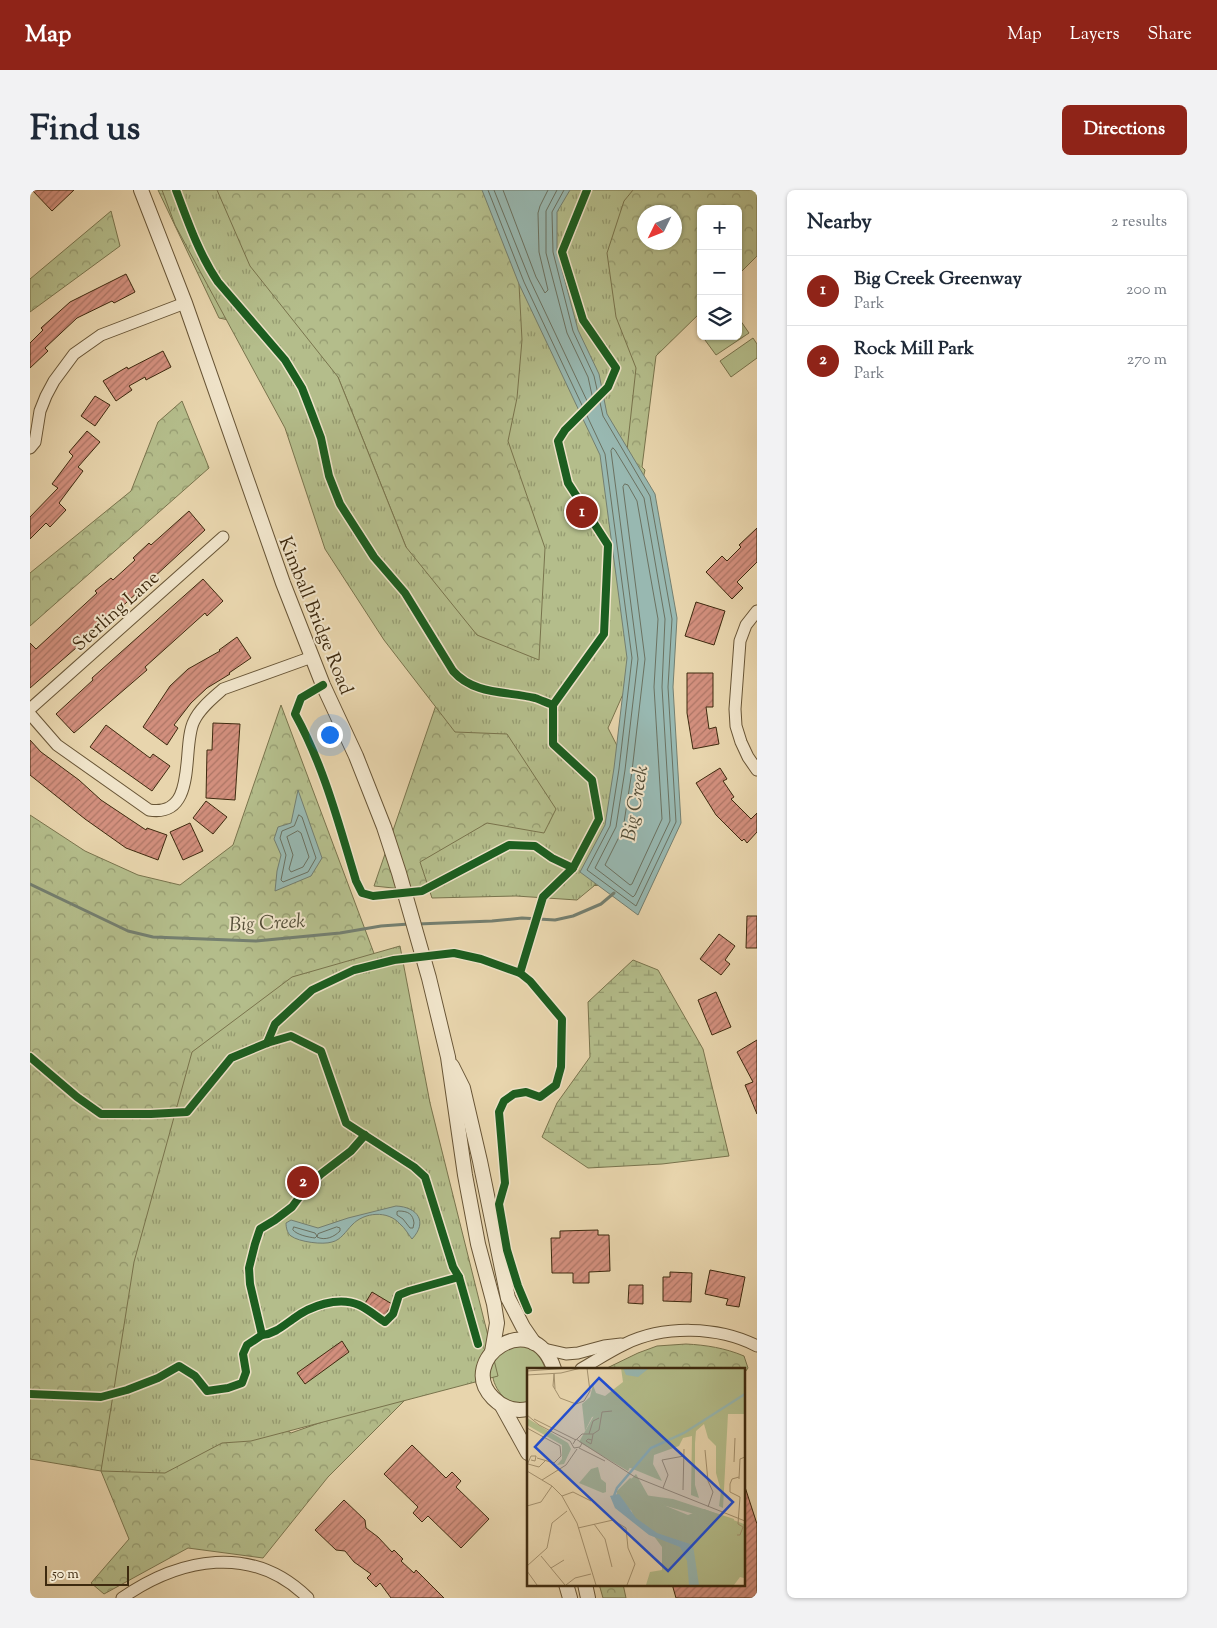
<!DOCTYPE html>
<html lang="en">
<head>
<meta charset="utf-8">
<style>
  body { margin:0; font-family:"Sorts Mill Goudy",serif; background:#f2f2f3; color:#1f2937 }
  .controls { position:absolute; right:15px; top:15px; display:grid; overflow:hidden; border-radius:8px; box-shadow:0 1px 4px #0004 }
  .controls button { width:45px; height:45px; display:grid; place-items:center; padding:0; border:0; border-bottom:1px solid #e0e1e3; background:#fff; color:#1f2937; font:25px sans-serif }
  .compass { position:absolute; left:607px; top:15px; width:45px; height:45px; border-radius:50%; background:#fff; box-shadow:0 1px 4px #0004; rotate:227deg }
  .scale { position:absolute; left:15px; bottom:12px; width:84px; box-sizing:border-box; padding-left:5px; border:2px solid #3e2a0f; border-top:0; font-size:14px; line-height:18px; white-space:nowrap; color:#3e2a0f; -webkit-text-stroke:4px #f0e4ca; paint-order:stroke }
  .you { position:absolute; left:299px; top:544px; width:18px; height:18px; margin:-12px; border:4px solid #fff; border-radius:50%; background:#1a73e8; box-shadow:0 0 0 8px #1a73e833 }
  .badge { display:grid; place-items:center; width:32px; height:32px; border-radius:50%; background:#8f2418; color:#fff; font-size:16px; font-weight:700 }
  .pin { position:absolute; translate:-50% -50%; border:2px solid #fff; box-shadow:0 1px 5px #0006 }
  .list { margin:0; padding:0; list-style:none }
  h2 { display:flex; justify-content:space-between; align-items:center; height:65px; margin:0; padding:0 20px; font-size:21px }
  h2 small { font-size:16px; font-weight:400; color:#747a83 }
  .list li { display:grid; grid-template-columns:32px 1fr auto; gap:15px; align-items:center; box-sizing:border-box; height:70px; padding:0 20px; border-top:1px solid #e0e1e3 }
  .list b { display:block; font-size:19px; white-space:nowrap }
  .list p { margin:0; font-size:16px; white-space:nowrap; color:#747a83 }
  .list em { font-size:16px; font-style:normal; color:#747a83 }
  .icon { flex:none; width:28px; height:28px; fill:none; stroke:currentColor; stroke-width:2; stroke-linecap:round; stroke-linejoin:round }
  .map { position:relative; flex:none; width:727px; height:1408px; overflow:hidden; border-radius:8px }
  header { display:flex; align-items:center; gap:30px; box-sizing:border-box; height:70px; padding:0 25px; background:#8f2418; color:#fff }
  header strong { font-size:24px }
  nav { display:flex; gap:28px; margin-inline-start:auto; font-size:18px }
  .intro { display:flex; align-items:center; justify-content:space-between; box-sizing:border-box; height:120px; padding:0 30px }
  h1 { margin:0; font-size:35px }
  .button { padding:12px 22px; border-radius:8px; background:#8f2418; color:#fff; font-size:18px; font-weight:700 }
  main { display:flex; gap:30px; padding:0 30px }
  aside { flex:1; background:#fff; border-radius:8px; box-shadow:0 1px 4px #0004 }
  .map>svg:first-child { display:block }
  .grass { fill:#b4bd8b; stroke:#79744d }
  .forest { fill:url(#forest-crowns); stroke:#79744d; fill-rule:evenodd }
  .wetland { fill:url(#wetland-marsh); stroke:#79744d }
  .park { fill:url(#park-tufts); stroke:#79744d }
  .water { fill:#98b8b1; stroke:#747f70 }
  .lines { fill:none; stroke-linecap:round; stroke-linejoin:round }
  .shore { stroke:#6b7160; stroke-width:1 }
  .stream { stroke:#747f70; stroke-width:3 }
  .building { fill:url(#building-hatch); stroke:#3e2a0f }
  .minor-casing { stroke:#685536; stroke-width:13 }
  .tertiary-casing { stroke:#685536; stroke-width:16 }
  .minor { stroke:#f0e4ca; stroke-width:11 }
  .tertiary { stroke:#f0e4ca; stroke-width:14 }
  .cycleway-casing { stroke:#f0e4ca; stroke-width:11 }
  .cycleway { stroke:#1b5e20; stroke-width:8 }
  .labels { text-anchor:middle; stroke-width:4; stroke-linejoin:round; paint-order:stroke }
  .street-label { font-size:19px; fill:#3e2a0f; stroke:#f0e4ca }
  .water-label { font-size:20px; font-style:italic; fill:#544e38; stroke:#f0e4ca }
  .inset-river { fill:none; stroke:#98b8b1; stroke-width:2.5 }
  .inset-road { fill:none; stroke:#a4916e; stroke-width:1 }
  .view { fill:#1d4ed8; fill-opacity:0.15; stroke:#1d4ed8; stroke-width:2.5 }
  .inset-edge { fill:none; stroke:#3e2a0f; stroke-width:2.5 }
</style>
</head>
<body>
<header>
<strong>Map</strong>
<nav><a>Map</a><a>Layers</a><a>Share</a></nav>
</header>
<div class="intro"><h1>Find us</h1><a class="button">Directions</a></div>
<main>
<div class="map">
<svg width="727" height="1408" viewBox="0 0 727 1408">
  <defs>
    <pattern id="forest-crowns" width="20" height="18" patternUnits="userSpaceOnUse" patternTransform="scale(1.25)"><rect width="20" height="18" fill="#b4bd8b"/><path d="M2 6a3 3 0 1 1 6 0M12 15a3 3 0 1 1 6 0" fill="none" stroke="#949a70"/></pattern>
    <pattern id="wetland-marsh" width="20" height="14" patternUnits="userSpaceOnUse" patternTransform="scale(1.25)"><rect width="20" height="14" fill="#b4bd8b"/><path d="M1 5h8M5 5V1M11 12h8M15 12V8" fill="none" stroke="#949a70"/></pattern>
    <pattern id="park-tufts" width="24" height="20" patternUnits="userSpaceOnUse" patternTransform="scale(1.25)"><rect width="24" height="20" fill="#b4bd8b"/><path d="M3 7l-1-3M5 7V3M7 7l1-3M15 17l-1-3M17 17v-4M19 17l1-3" fill="none" stroke="#949a70"/></pattern>
    <pattern id="building-hatch" width="6" height="6" patternUnits="userSpaceOnUse" patternTransform="scale(1.25)"><rect width="6" height="6" fill="#d28f7d"/><path d="M-1 1l2-2M0 6l6-6M5 7l2-2" fill="none" stroke="#ac7565"/></pattern>
  </defs>
  <rect width="100%" height="100%" fill="#e8d5ad"/>
  <filter id="stains"><feTurbulence type="fractalNoise" baseFrequency=".004" numOctaves="4"/><feColorMatrix values="0 0 0 0 .2 0 0 0 0 .09 0 0 0 0 .02 0 0 0 .5 -.17"/></filter>
  <radialGradient id="worn" r=".72"><stop offset=".6" stop-color="#630" stop-opacity="0"/><stop offset="1" stop-color="#630" stop-opacity=".3"/></radialGradient>
  <g class="grass">
    <polygon points="708,127 719,143 686,165 675,150 681,146 708,146"/>
    <polygon points="723,148 727,154 727,168 701,187 690,171"/>
    <path d="M479 1153 499 1155C505 1162 513 1169 515 1179H498V1214L480 1213C466 1202 457 1185 466 1168 468 1162 475 1157 479 1153Z"/>
  </g>
  <g class="forest">
    <path d="M128 0H727V66L708 85V19H671V122L626 166 612 277 615 280 549 569 581 695 392 701 344 696 417 483 376 357 308 187 245 140 189 128ZM614 22H644V52H614Z"/>
    <polygon points="81,21 90,56 0,122 0,89"/>
    <polygon points="152,211 179,278 0,436 0,383 101,301 128,232"/>
    <polygon points="251,515 400,913 194,1192 261,1243 368,1205 376,1209 298,1287 233,1368 158,1358 74,1404 61,1393 99,1349 71,1281 0,1269 0,625 55,661 108,685 150,695 203,655"/>
    <path d="M656 1154C676 1155 695 1158 714 1166L718 1178 713 1185V1179H575L608 1163 627 1156Z"/>
    <polygon points="569,1394 593,1394 596,1408 573,1408"/>
  </g>
  <polygon class="wetland" points="603,770 628,780 673,859 699,966 632,974 558,978 512,947 527,913 560,867 558,812"/>
  <g class="park">
    <polygon points="132,0 187,0 220,76 308,187 376,357 447,445 509,470 515,358 478,251 487,208 492,150 489,94 499,0 603,0 594,11 577,63 586,127 606,178 594,288 617,450 578,538 607,595 588,676 547,710 486,706 402,708 390,672 457,633 514,643 526,619 477,544 425,542 354,450 295,359 255,238 145,35"/>
    <polygon points="370,756 400,913 468,1186 221,1251 192,1253 135,1283 71,1281 104,1072 162,862 262,787"/>
  </g>
  <g class="water">
    <polygon points="452,0 540,0 527,22 527,61 548,140 569,184 577,224 625,304 647,428 643,497 651,633 608,725 550,682 575,635 584,578 597,468 570,265 489,94"/>
    <polygon points="268,600 292,668 281,686 245,701 247,681 251,665 244,649 248,637 261,633"/>
    <path d="M366 1016C388 1017 398 1032 382 1049 378 1044 375 1038 370 1034 358 1020 334 1022 322 1035 316 1041 311 1050 302 1052 293 1055 269 1052 261 1046 257 1043 256 1037 256 1033L261 1030 288 1038 318 1028Z"/>
  </g>
  <g class="lines">
    <g class="shore">
      <polyline points="458,0 494,92 575,264 602,468 589,579 580,636 557,680 606,716 646,632 638,497 642,429 620,306 573,226 564,186 543,141 523,62 522,22 534,0"/>
      <polyline points="464,0 500,90 559,215 562,216 564,214 558,187 537,143 516,63 516,21 527,0"/>
      <polyline points="473,0 506,87 515,103 518,100 509,62 508,23 510,16 518,0"/>
      <polygon points="583,258 585,260 614,308 635,429 632,497 640,631 605,705 603,707 565,678 586,637 595,580 608,469 581,261"/>
      <polygon points="595,294 598,295 607,311 628,429 624,497 632,629 602,694 600,695 575,675 593,639 602,581 615,469 593,297"/>
      <polygon points="269,625 272,627 286,668 278,682 253,692 251,690 256,665 250,648 252,641 264,636"/>
      <polygon points="268,641 271,643 279,667 273,677 261,682 259,679 263,665 257,647"/>
      <path d="M369 1021C378 1021 383 1024 384 1033L383 1038H380L373 1029 367 1025V1022Z"/>
      <path d="M264 1037 285 1043 287 1046 285 1048C278 1047 267 1045 263 1040Z"/>
      <path d="M307 1037 310 1038V1041C304 1047 295 1051 287 1047L288 1044Z"/>
    </g>
    <g class="stream">
      <polyline points="0,694 98,741 123,747 226,751 310,743 351,736 379,734"/>
      <polyline points="388,734 462,731 492,728 525,730 543,726 571,714 584,703"/>
    </g>
  </g>
  <g class="building">
    <polygon points="2,0 44,0 22,21"/>
    <polygon points="96,84 105,102 84,113 82,111 47,128 15,158 18,161 0,178 0,153 13,140 11,138 40,112"/>
    <polygon points="133,161 141,177 116,190 115,187 99,196 102,200 86,211 73,191 97,177 98,179"/>
    <polygon points="65,206 80,215 65,236 51,226"/>
    <polygon points="57,241 70,252 48,277 53,281 29,313 36,320 20,337 16,333 0,349 0,327 28,298 22,294 43,266 39,262"/>
    <polygon points="159,321 175,340 84,424 83,422 60,441 61,443 46,458 0,498 0,453 6,459 67,403 65,401 81,388 83,390 105,370 103,368 119,353 121,355"/>
    <polygon points="727,338 727,372 707,392 713,398 702,409 676,382 692,366 697,371 711,357 709,355"/>
    <polygon points="173,389 193,411 177,426 175,423 115,477 117,480 44,543 26,524 63,490 62,488"/>
    <polygon points="666,412 695,421 684,455 655,446"/>
    <polygon points="207,447 221,468 199,483 200,484 177,498 161,513 144,535 148,538 137,555 113,537 140,496 158,479 190,461 189,460"/>
    <polygon points="657,483 683,483 683,517 676,517 679,539 686,537 689,554 663,559 657,523"/>
    <polygon points="183,533 210,534 205,610 176,608 177,560 182,560"/>
    <polygon points="76,535 120,568 123,564 140,576 122,601 60,557"/>
    <polygon points="0,550 11,562 49,590 71,610 116,640 117,638 137,645 128,670 96,658 55,629 0,585"/>
    <polygon points="690,578 697,589 693,591 704,607 701,609 721,629 727,623 727,642 717,653 714,649 712,651 686,625 666,593"/>
    <polygon points="176,611 197,627 183,644 163,628"/>
    <polygon points="160,633 173,661 153,670 140,642"/>
    <polygon points="717,726 727,726 727,758 716,758"/>
    <polygon points="689,744 705,756 695,770 700,774 691,785 670,769"/>
    <polygon points="686,802 701,837 682,845 668,810"/>
    <polygon points="727,850 727,924 715,895 723,892 707,862"/>
    <polygon points="568,1040 568,1045 579,1045 580,1081 559,1082 559,1093 543,1093 543,1083 522,1083 521,1048 530,1048 530,1041"/>
    <polygon points="680,1080 715,1087 709,1117 696,1115 698,1109 675,1104"/>
    <polygon points="640,1082 662,1083 661,1112 633,1111 633,1087 640,1087"/>
    <polygon points="599,1095 613,1095 613,1114 598,1113"/>
    <polygon points="342,1102 362,1114 354,1127 334,1115"/>
    <polygon points="312,1151 319,1162 275,1194 267,1183"/>
    <polygon points="382,1255 416,1288 422,1282 431,1291 426,1297 459,1329 431,1358 398,1326 392,1332 383,1323 388,1317 354,1284"/>
    <polygon points="713,1297 715,1297 727,1334 727,1408 646,1408 642,1394 713,1394"/>
    <polygon points="314,1310 335,1330 336,1338 348,1347 362,1362 364,1360 373,1369 371,1371 384,1383 386,1380 414,1408 361,1408 350,1393 346,1397 337,1388 341,1384 324,1372 315,1361 306,1360 285,1340"/>
  </g>
  <g class="lines">
    <defs>
      <g id="minor">
        <polyline points="0,258 5,252 10,221 16,206 24,191 44,164 71,145 155,113"/>
        <polyline points="727,421 716,435 710,451 705,519 706,536 711,552 718,567 727,580"/>
        <polyline points="0,519 193,347"/>
        <path d="M0 524 27 555 119 620C169 628 151 556 164 531 170 518 183 508 193 499L282 467"/>
        <polyline points="514,1159 536,1164 548,1163 574,1156 591,1154"/>
        <path d="M551 1179C565 1171 580 1161 595 1154 634 1135 688 1136 727 1156"/>
        <path d="M92 1408C150 1368 222 1353 278 1408"/>
      </g>
      <g id="tertiary">
        <polyline points="111,0 155,113 253,393 293,495 326,566 354,637 369,683 399,788 418,867 435,985 448,1054 464,1114 467,1133 462,1162"/>
        <polyline points="422,876 433,898 450,971 478,1108 493,1137 504,1153"/>
        <polyline points="472,1216 498,1263"/>
        <path d="M498 1219C484 1222 473 1218 463 1208 425 1170 503 1115 524 1179"/>
        <polyline points="536,1394 540,1408"/>
        <polyline points="555,1394 558,1408"/>
      </g>
    </defs>
    <use href="#minor" class="minor-casing"/>
    <use href="#tertiary" class="tertiary-casing"/>
    <use href="#minor" class="minor"/>
    <use href="#tertiary" class="tertiary"/>
    <defs>
      <g id="cycleway">
        <path d="M146 0C158 32 169 64 188 92L255 170 272 198 282 224 291 248 299 286 310 314 344 367 375 403 423 481C444 505 476 501 505 508 511 510 517 513 523 515"/>
        <path d="M293 495 271 508 265 524C294 576 309 635 326 691L332 703 343 706 392 701 479 655 505 656 522 668 543 678"/>
        <polyline points="237,853 245,834 282,800 324,780 364,770 424,763 451,769 490,783"/>
        <polyline points="0,867 47,907 71,924 121,924 157,922 201,868 237,853 261,846 291,861 316,933 384,977 395,987 423,1077 429,1087 448,1154"/>
        <path d="M335 945 321 961 291 984 276 998 262 1017 245 1030 230 1039 225 1054 219 1078 220 1094 232 1145C244 1144 253 1136 263 1129 280 1116 308 1106 329 1115 338 1119 347 1127 355 1132L363 1124 369 1105 379 1101 429 1087"/>
        <polyline points="498,1120 488,1096 477,1060 469,1014 475,993 469,922 474,911 484,904 496,902 510,907 526,895 531,877 532,829 500,791 490,783 513,707 543,678 569,629 562,590 523,554 523,515 574,444 578,355 538,293 528,251 535,240 578,197 586,178 553,130 532,62 557,0"/>
        <polyline points="0,1204 71,1207 97,1200 128,1188 149,1176 165,1186 177,1201 198,1198 212,1193 216,1182 213,1164 217,1155 232,1145"/>
      </g>
    </defs>
    <use href="#cycleway" class="cycleway-casing"/>
    <use href="#cycleway" class="cycleway"/>
  </g>
  <g class="labels">
    <g class="street-label">
      <text transform="translate(85 420) rotate(-42)" y="7">Sterling Lane</text>
      <text transform="translate(287 425) rotate(68)" y="7">Kimball Bridge Road</text>
    </g>
    <g class="water-label">
      <text transform="translate(604 613) rotate(-80)" y="7">Big Creek</text>
      <text transform="translate(237 732) rotate(-3)" y="7">Big Creek</text>
    </g>
  </g>
  <g transform="translate(497 1178)">
    <rect width="218" height="218" fill="#e8d5ad"/>
    <path d="M94 0H217V46H201L196 140 192 138 194 123 189 105V78L181 70 177 56 169 63 168 75V117L172 130 164 127 165 68 156 70 152 78 127 87 126 96 135 113 84 92 75 47 65 49 58 63 55 36 63 29 66 17 69 25 78 28 96 14ZM0 50 41 75 44 81 37 96 30 97 35 91V77L0 57ZM109 106 123 131 139 138 161 147 177 141 217 156V210L213 209 207 217H119L123 204 135 202V179L103 136 88 128Z" fill="#b4bd8b"/>
    <path d="M71 99 74 111 79 115V124L76 125 52 115 64 101Z" fill="#b4bd8b"/>
    <path d="M78 28 110 74 108 90 101 103 52 74ZM103 110 108 112 101 130 112 131 117 127 146 131 207 151 206 157 139 138 124 137 116 141 126 152 140 158 161 179 166 217H151L154 201 149 183 109 153 104 142 96 139 90 130V123Z" fill="#b4bd8b"/>
    <path d="M96 0H121V1L111 9 99 7ZM92 126 109 150 130 165 166 177 172 217H162L160 193 153 179 122 167 88 140 83 128Z" fill="#98b8b1"/>
    <path class="inset-river" d="M87 128 90 120 124 80 157 65 218 26"/>
    <path class="inset-road" d="M0 3 43 0M27 5 28 21M27 6 26 18 33 30 49 36 57 33 63 23 60 0M0 7 34 5 54 0M0 47 12 57 43 73 47 80 53 79 55 75 49 71 46 76M7 51 49 72M0 60 33 78 34 88 27 95 10 90M62 66 66 53 72 50M66 66 72 62 75 44 85 43M50 71 55 66H66L65 72M61 71 65 72 64 76 59 73ZM55 75 108 109 218 153M52 80 78 93M178 82 181 113 186 124 181 139M207 94 208 70M1 96 12 99 18 93M0 97 4 88H9L8 93 4 92M0 103 25 118 35 128 50 155 69 217M212 111 213 91 218 89M15 112 39 97 50 81M136 120 141 107 135 92 157 88M156 122 157 81M35 128 46 124 64 133M0 138 14 134 25 118M0 153V170M67 156 78 171 85 199M51 160 86 152 99 160 101 180 108 196 100 217M210 167H213L216 159 211 156 213 129 203 124V116L205 111 212 109M14 188 38 217M0 198 20 180 25 155 40 143M24 200 37 192M0 203 10 217M39 217 48 210 64 206"/>
    <path class="view" d="M72 10 206 134 141 203 8 79Z"/>
    <rect width="218" height="218" class="inset-edge"/>
  </g>
  <rect width="100%" height="100%" filter="url(#stains)"/>
  <rect width="100%" height="100%" fill="url(#worn)"/>
</svg>
<div class="controls">
<button>+</button>
<button>−</button>
<button><svg class="icon" aria-label="layers" viewBox="0 0 24 24"><path d="M12 4l9 5-9 5-9-5zM3 14l9 5 9-5"/></svg></button>
</div>
<svg class="compass" viewBox="-18 -18 36 36"><path d="M0-13l5 13h-10z" fill="#e53935"/><path d="M0 13l5-13h-10z" fill="#747a83"/></svg>
<div class="scale">50 m</div>
<div class="you"></div>
<div class="pin badge" style="left:552px;top:322px">1</div>
<div class="pin badge" style="left:273px;top:992px">2</div>
</div>
<aside>
<h2>Nearby<small>2 results</small></h2>
<ul class="list">
<li><span class="badge">1</span><div><b>Big Creek Greenway</b><p>Park</p></div><em>200 m</em></li>
<li><span class="badge">2</span><div><b>Rock Mill Park</b><p>Park</p></div><em>270 m</em></li>
</ul>
</aside>
</main>
</body>
</html>
